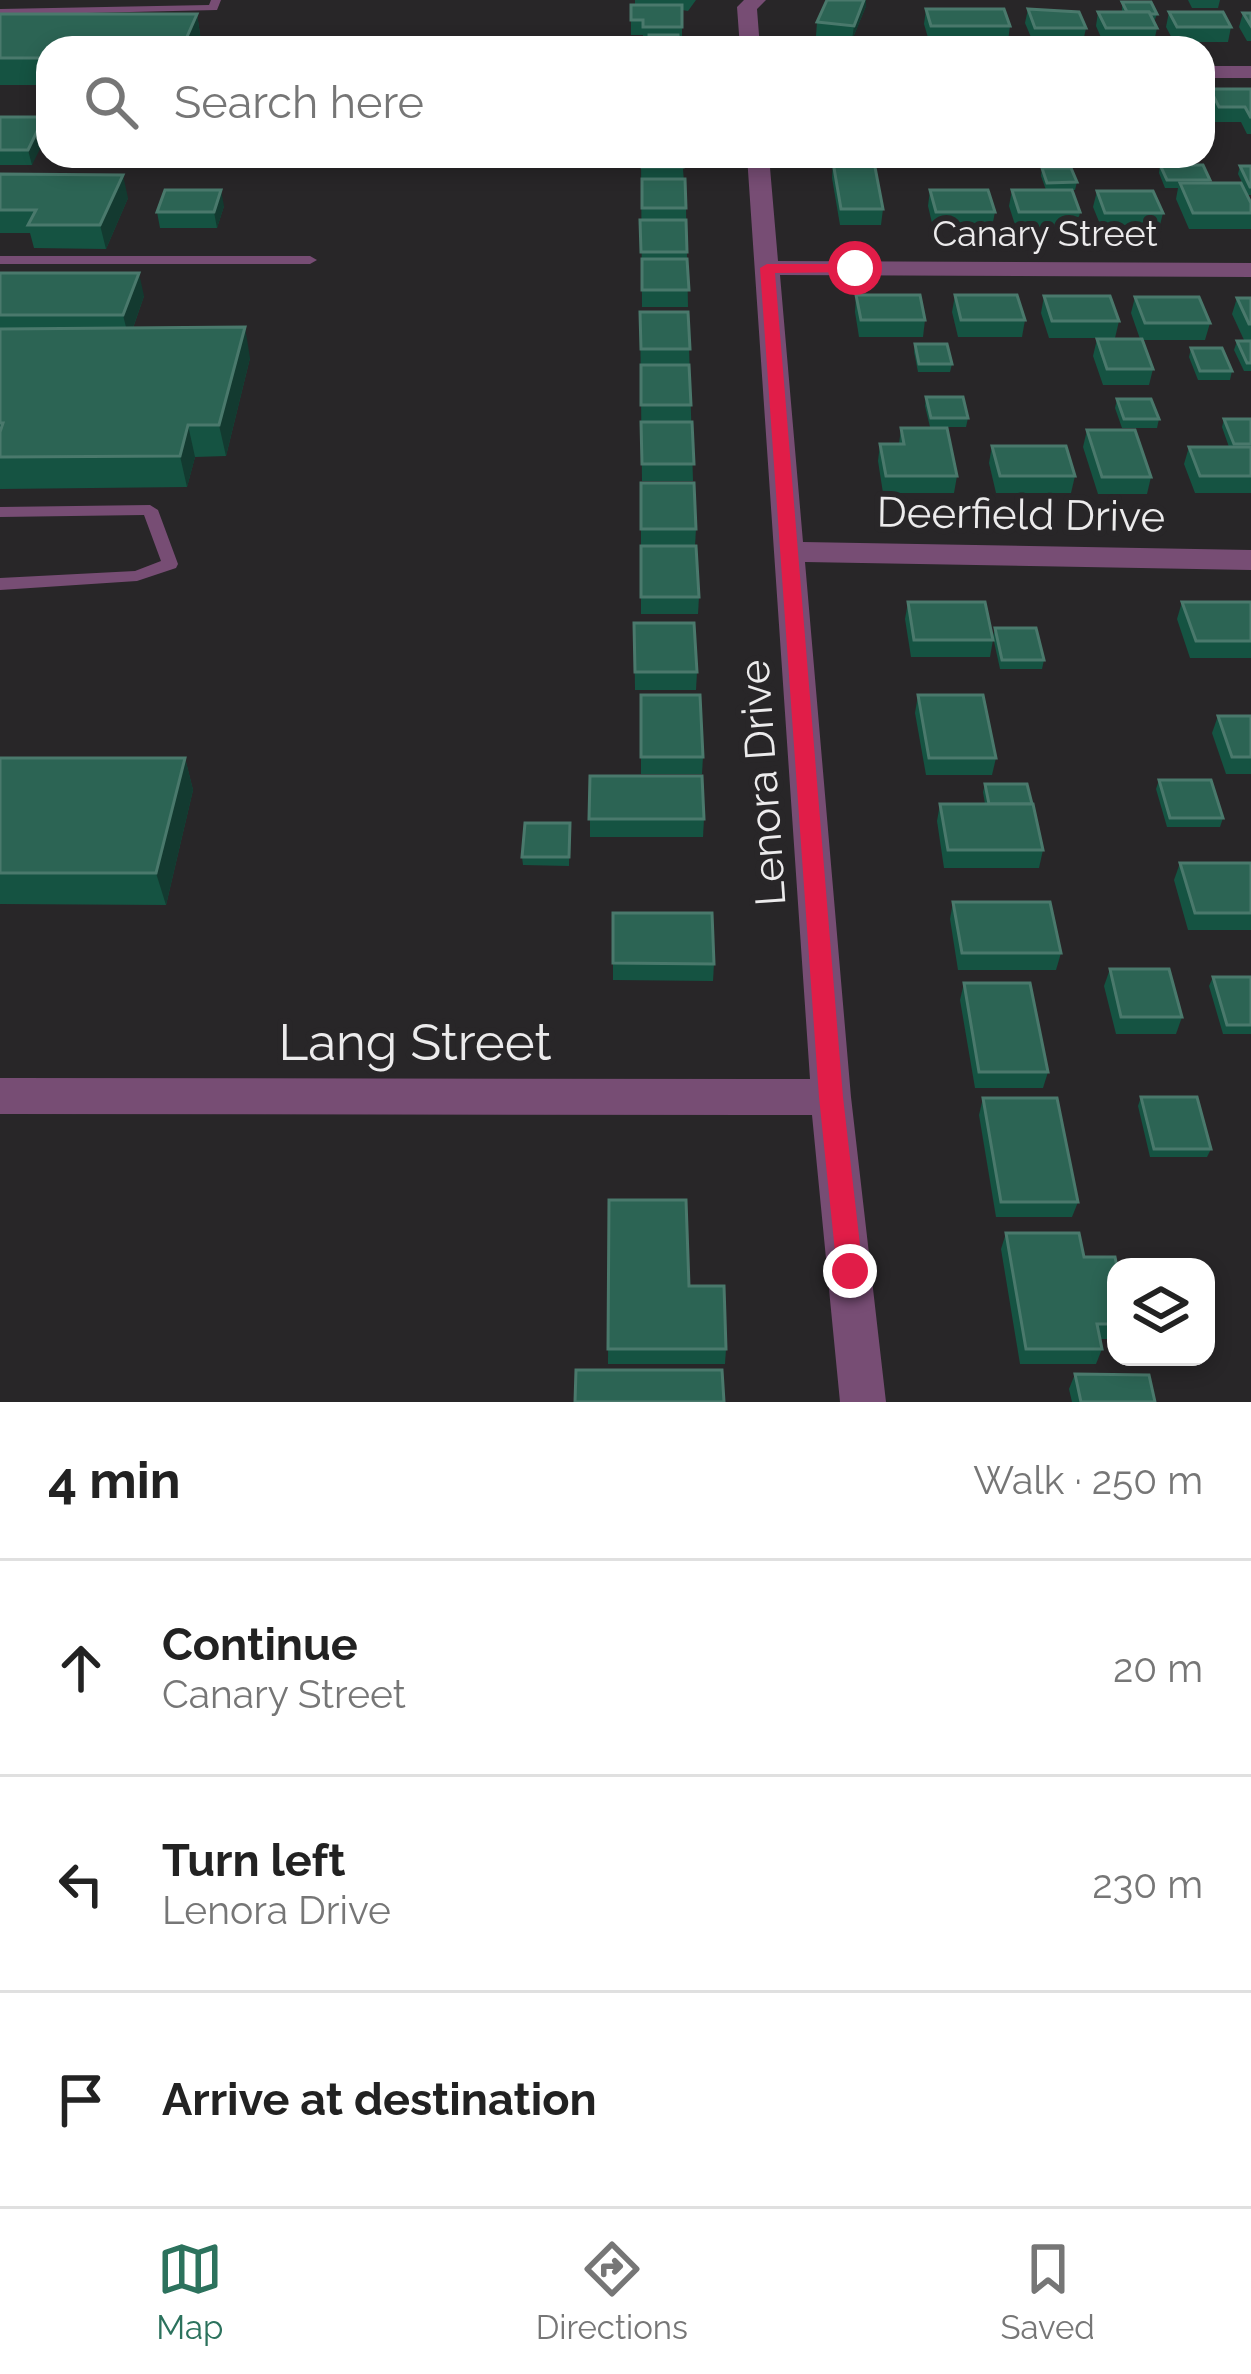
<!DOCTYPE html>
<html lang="en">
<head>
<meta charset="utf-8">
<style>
  body { margin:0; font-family:Raleway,sans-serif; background:#f2f2f2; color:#222 }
  .controls { position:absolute; right:36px; bottom:36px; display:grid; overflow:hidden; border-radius:24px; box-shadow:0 6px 18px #0003 }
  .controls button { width:108px; height:108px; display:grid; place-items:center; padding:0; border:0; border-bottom:3px solid #e0e0e0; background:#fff; color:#222; font:60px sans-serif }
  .stop { position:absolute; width:36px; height:36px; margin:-27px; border:9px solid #e11d48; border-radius:50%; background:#fff }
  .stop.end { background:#e11d48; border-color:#fff; box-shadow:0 3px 12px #0008 }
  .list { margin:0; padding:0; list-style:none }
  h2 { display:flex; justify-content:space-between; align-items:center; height:156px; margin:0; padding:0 48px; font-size:51px }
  h2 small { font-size:39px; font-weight:400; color:#767676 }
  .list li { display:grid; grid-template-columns:78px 1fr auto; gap:36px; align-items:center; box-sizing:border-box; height:216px; padding:0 48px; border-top:3px solid #e0e0e0 }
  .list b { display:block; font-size:45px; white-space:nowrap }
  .list p { margin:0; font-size:39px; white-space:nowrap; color:#767676 }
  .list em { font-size:39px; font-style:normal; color:#767676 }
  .icon { flex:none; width:66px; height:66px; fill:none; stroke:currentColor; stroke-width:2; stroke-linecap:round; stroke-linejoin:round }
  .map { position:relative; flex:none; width:1251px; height:1402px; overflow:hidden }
  .search { position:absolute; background:#fff; box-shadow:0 6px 18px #0003; left:36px; right:36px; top:36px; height:132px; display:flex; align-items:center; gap:30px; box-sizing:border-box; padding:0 42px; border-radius:36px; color:#767676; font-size:45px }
  .sheet { height:804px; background:#fff }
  nav { display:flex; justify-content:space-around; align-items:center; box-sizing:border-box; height:168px; border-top:3px solid #e0e0e0; background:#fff; font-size:33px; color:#767676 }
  nav a { display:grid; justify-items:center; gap:6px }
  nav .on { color:#2c725d }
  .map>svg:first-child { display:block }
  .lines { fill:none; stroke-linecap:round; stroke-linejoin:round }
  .service { fill:#774d74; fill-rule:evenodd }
  .minor { fill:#774d74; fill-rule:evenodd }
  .wall { fill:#155342 }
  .shaded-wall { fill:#133a30 }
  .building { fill:#2c6454; stroke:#4a796c; stroke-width:3 }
  .route { fill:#e11d48 }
  .labels { text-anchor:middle; stroke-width:12; stroke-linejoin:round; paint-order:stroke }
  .far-street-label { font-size:36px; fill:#ecebec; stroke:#282628 }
  .street-label { font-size:42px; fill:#ecebec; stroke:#282628 }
  .near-street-label { font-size:51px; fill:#ecebec; stroke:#282628 }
</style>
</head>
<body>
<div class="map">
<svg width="1251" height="1402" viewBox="0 0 1251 1402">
  <rect width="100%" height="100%" fill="#282628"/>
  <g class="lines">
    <g class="service">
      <polygon points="211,0 221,0 217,10 0,15 0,9 209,5"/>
      <polygon points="0,256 310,256 317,260 310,264 0,264"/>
      <polygon points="150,505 158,510 178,564 176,568 137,581 0,590 0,578 135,571 161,561 144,515 0,517 0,507"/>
    </g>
    <g class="minor">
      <polygon points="744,0 766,0 757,9 760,48 740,48 737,7"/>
      <rect x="1203" y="66" width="48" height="12"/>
      <polygon points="747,156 769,156 778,261 1251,263 1251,277 780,275 803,542 1251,550 1251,570 805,562 851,1097 886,1402 840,1402 812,1115 0,1114 0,1078 810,1079"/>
    </g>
  </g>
  <g class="wall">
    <polygon points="635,0 696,0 688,11 682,10 682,42 649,43 649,41 643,41 643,35 631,35 631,5 646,5 635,4"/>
    <polygon points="1188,0 1220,0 1218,8 1192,8"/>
    <polygon points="1122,2 1157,14 1154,22 1157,28 1154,42 1103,42 1096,26 1098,12 1122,12"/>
    <polygon points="866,6 852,40 816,36 817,22"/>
    <polygon points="926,9 1010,26 1008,41 929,41 924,24"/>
    <polygon points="1028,9 1086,28 1083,42 1033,42 1025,23"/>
    <polygon points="1169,12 1231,27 1228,42 1174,42 1166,27"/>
    <polygon points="1243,13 1251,13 1251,41 1247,41 1239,27"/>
    <polygon points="0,14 197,14 201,41 199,48 48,48 48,85 0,85"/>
    <polygon points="1210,89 1251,89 1251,134 1247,134 1241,122 1215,122 1206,104"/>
    <polygon points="0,117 44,117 32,165 0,165"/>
    <polygon points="641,156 682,156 686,208 688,307 642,307"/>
    <polygon points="1150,156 1183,156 1183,159 1151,159"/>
    <polygon points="833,162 883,209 881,225 840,225 832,178"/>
    <polygon points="1160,165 1210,180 1209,183 1251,203 1251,229 1189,229 1176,199 1178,188 1165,188 1159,173"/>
    <polygon points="1240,166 1251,166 1251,195 1248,195 1238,174"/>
    <polygon points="1042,168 1077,182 1075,190 1072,190 1080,212 1077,228 1016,228 1009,206 1012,190 1046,190 1041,176"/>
    <polygon points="0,174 128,198 106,249 34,248 30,233 0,233"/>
    <polygon points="930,190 995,212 992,227 933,227 928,206"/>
    <polygon points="1097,191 1163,213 1159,229 1102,229 1093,207"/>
    <polygon points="224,206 217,228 160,228 157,212"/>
    <polygon points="0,273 144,296 133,328 250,358 226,456 195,457 187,487 0,489"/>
    <polygon points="856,295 925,320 923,337 859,337 855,312"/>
    <polygon points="955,295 1025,320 1022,337 958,337 952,312"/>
    <polygon points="1044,296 1119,321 1115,338 1049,338 1041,313"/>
    <polygon points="1135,297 1210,323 1205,340 1142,340 1153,369 1149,385 1103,385 1093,356 1097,339 1140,339 1131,313"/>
    <polygon points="1237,298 1251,298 1251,340 1244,340 1232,314"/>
    <polygon points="640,312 688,312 693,481 642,481"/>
    <polygon points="1237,341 1251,341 1251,371 1244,371 1234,350"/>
    <polygon points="915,344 952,364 950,372 918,372 914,352"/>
    <polygon points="1191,348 1232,371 1230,380 1198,380 1189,357"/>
    <polygon points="926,397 968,418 966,427 930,427 925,406"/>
    <polygon points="1117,399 1159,419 1157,428 1122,428 1115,408"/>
    <polygon points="1224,419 1251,419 1251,493 1195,493 1184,464 1189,447 1229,447 1222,427"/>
    <polygon points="901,428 957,476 954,493 883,493 878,461 880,444 899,444"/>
    <polygon points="1087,430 1151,477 1147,494 1098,494 1083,447"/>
    <polygon points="992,446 1075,476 1071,493 996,493 989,463"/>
    <polygon points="641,483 696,529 695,546 641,546"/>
    <polygon points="641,546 699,597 698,614 641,614"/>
    <polygon points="908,602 993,640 990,657 911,657 905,619"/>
    <polygon points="1182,602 1251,602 1251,658 1190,658 1177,619"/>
    <polygon points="634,623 697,672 696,690 635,690"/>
    <polygon points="995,628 1044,660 1042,669 1000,669 993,637"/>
    <polygon points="641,695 703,757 702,774 641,774"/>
    <polygon points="918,695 996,758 992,775 926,775 915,713"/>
    <polygon points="1218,716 1251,716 1251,774 1226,774 1212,733"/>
    <polygon points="0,758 185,758 193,790 166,905 0,904"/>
    <polygon points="590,776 704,819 703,837 590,837"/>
    <polygon points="1159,780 1223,818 1220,827 1167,827 1156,789"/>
    <polygon points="985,784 1043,850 1039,868 944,868 937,821 940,804 985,804 983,792"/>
    <polygon points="570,823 569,866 523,865 522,857"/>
    <polygon points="1180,863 1251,863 1251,930 1188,930 1174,880"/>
    <polygon points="953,902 1061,953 1056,970 958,970 950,919"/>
    <polygon points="613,913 714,964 713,981 613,980"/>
    <polygon points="1110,969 1182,1017 1176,1034 1116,1034 1104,986"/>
    <polygon points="1213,977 1251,977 1251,1034 1223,1034 1209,986"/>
    <polygon points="964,983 1048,1072 1043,1088 975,1088 960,1000"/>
    <polygon points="1141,1097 1211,1149 1207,1157 1150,1157 1138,1106"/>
    <polygon points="983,1098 1078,1202 1072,1217 996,1217 979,1115"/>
    <polygon points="609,1200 689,1286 726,1349 725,1364 608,1364"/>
    <polygon points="1006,1233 1116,1267 1116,1339 1100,1339 1102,1349 1096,1364 1020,1364 1001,1249"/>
    <polygon points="1075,1374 1155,1402 1072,1402 1069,1389"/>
  </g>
  <g class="shaded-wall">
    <polygon points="864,0 866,0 866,6 852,40 854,26"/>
    <polygon points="197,14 201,41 199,48 182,48"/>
    <polygon points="44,117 48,133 32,165 28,150"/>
    <polygon points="123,175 128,198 106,249 100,225"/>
    <polygon points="221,190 224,206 217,228 214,212"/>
    <polygon points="139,273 144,296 129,339 123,315"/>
    <polygon points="245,327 250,358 226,456 219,425"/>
    <polygon points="188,425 195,457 187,487 180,456"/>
    <polygon points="185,758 193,790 166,905 156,873"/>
  </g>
  <g class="building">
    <polygon points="827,0 864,0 854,26 817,22"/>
    <polygon points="1122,2 1151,2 1157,14 1151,14 1149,12 1127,12"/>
    <polygon points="631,5 682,5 682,27 643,27 643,20 631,20"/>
    <polygon points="926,9 1004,9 1010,26 931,26"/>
    <polygon points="1028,9 1079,12 1086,28 1035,28"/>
    <polygon points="1098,12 1149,12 1157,28 1106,28"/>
    <polygon points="1169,12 1223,12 1231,27 1177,27"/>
    <polygon points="1243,13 1251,13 1251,26"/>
    <polygon points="0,14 197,14 182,48 48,48 48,58 0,58"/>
    <polygon points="649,35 678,35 679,48 627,48 627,43 649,43"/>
    <polygon points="1210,89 1251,89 1251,118 1245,107 1219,107"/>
    <polygon points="0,117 44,117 28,150 0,150"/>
    <polygon points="642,156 682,156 683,167 642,167"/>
    <polygon points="833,162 874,162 883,209 841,209"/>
    <polygon points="1160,165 1203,165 1210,180 1167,180"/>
    <polygon points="1240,166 1251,166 1251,187 1250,187"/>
    <polygon points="1042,168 1071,168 1077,182 1047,183"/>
    <polygon points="0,174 123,175 100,225 28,225 36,210 0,210"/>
    <polygon points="642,179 685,179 686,208 642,208"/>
    <polygon points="1180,183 1241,183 1251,203 1251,213 1193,213"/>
    <polygon points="165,190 221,190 214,212 157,212"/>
    <polygon points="930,190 988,190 995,212 936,212"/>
    <polygon points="1012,190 1072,190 1080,212 1019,212"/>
    <polygon points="1097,191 1153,191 1163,213 1105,213"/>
    <polygon points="640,220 686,220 687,252 641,252"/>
    <polygon points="642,259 687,259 689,290 642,290"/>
    <polygon points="0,273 139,273 123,315 0,315"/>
    <polygon points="856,295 920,295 925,320 861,320"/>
    <polygon points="955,295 1017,295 1025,320 961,320"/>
    <polygon points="1044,296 1110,296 1119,321 1052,321"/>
    <polygon points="1135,297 1199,297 1210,323 1145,323"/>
    <polygon points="1237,298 1251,298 1251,324 1249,324"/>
    <polygon points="640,312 688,312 690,349 641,349"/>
    <polygon points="245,327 219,425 188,425 180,456 0,457 0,432 3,423 0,423 0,329"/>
    <polygon points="1097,339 1142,339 1153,369 1107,369"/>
    <polygon points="1237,341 1251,341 1251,363 1247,363"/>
    <polygon points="915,344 947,344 952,364 919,364"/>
    <polygon points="1191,348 1222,348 1232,371 1200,371"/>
    <polygon points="641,365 689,365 691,405 641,405"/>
    <polygon points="926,397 963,397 968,418 931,418"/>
    <polygon points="1117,399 1151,399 1159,419 1124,419"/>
    <polygon points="1224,419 1251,419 1251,444 1234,444"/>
    <polygon points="641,422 692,422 694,464 642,464"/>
    <polygon points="901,428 947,428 957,476 886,476 880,444 904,444"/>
    <polygon points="1087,430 1135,430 1151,477 1102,477"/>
    <polygon points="992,446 1066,446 1075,476 1000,476"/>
    <polygon points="1189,447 1251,447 1251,476 1200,476"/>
    <polygon points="641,483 694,483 696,529 641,529"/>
    <polygon points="641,546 696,546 699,597 641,597"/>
    <polygon points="908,602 985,602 993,640 914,640"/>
    <polygon points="1182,602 1251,602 1251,641 1196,641"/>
    <polygon points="634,623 694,623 697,672 635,672"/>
    <polygon points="995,628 1036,628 1044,660 1002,660"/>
    <polygon points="641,695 700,695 703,757 641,757"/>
    <polygon points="918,695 983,695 996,758 929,758"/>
    <polygon points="1218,716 1251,716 1251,757 1232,757"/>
    <polygon points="0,758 185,758 156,873 0,873"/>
    <polygon points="590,776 702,776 704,819 589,819"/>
    <polygon points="1159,780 1211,780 1223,818 1170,818"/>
    <polygon points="985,784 1027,784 1032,804 989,804"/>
    <polygon points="940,804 1033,804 1043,850 948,850"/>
    <polygon points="525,823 570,823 569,857 522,857"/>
    <polygon points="1180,863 1251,863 1251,913 1195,913"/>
    <polygon points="953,902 1050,902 1061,953 962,953"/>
    <polygon points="613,913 712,913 714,964 613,963"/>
    <polygon points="1110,969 1169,969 1182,1017 1121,1017"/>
    <polygon points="1213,977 1251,977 1251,1025 1227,1025"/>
    <polygon points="964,983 1030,983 1048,1072 979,1072"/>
    <polygon points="1141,1097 1197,1097 1211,1149 1154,1149"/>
    <polygon points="983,1098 1057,1098 1078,1202 1001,1202"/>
    <polygon points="609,1200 686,1200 689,1286 724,1286 726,1349 608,1349"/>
    <polygon points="1006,1233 1079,1233 1084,1257 1115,1257 1117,1267 1116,1324 1097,1324 1102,1349 1026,1349"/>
    <polygon points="576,1370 722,1370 724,1402 575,1402"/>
    <polygon points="1075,1374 1149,1375 1155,1402 1081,1402"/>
  </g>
  <polygon class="route" points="855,264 860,272 775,273 843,1097 863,1271 859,1280 850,1283 840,1280 837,1271 819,1097 760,268 767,264"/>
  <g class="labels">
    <g class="far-street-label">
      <text x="1045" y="246">Canary Street</text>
    </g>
    <g class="street-label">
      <text transform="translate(1021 514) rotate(1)" y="15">Deerfield Drive</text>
      <text transform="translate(762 783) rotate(-94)" y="15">Lenora Drive</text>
    </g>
    <g class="near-street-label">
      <text x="415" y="1060">Lang Street</text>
    </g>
  </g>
</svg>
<div class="controls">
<button><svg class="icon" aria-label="layers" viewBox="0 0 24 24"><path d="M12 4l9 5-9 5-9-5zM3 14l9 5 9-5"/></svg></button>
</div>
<div class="stop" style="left:855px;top:268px"></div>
<div class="stop end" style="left:850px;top:1271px"></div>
<div class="search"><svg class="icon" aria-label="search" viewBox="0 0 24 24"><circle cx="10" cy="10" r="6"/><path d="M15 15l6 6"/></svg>Search here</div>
</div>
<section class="sheet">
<h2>4 min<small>Walk · 250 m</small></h2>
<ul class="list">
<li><svg class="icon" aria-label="ahead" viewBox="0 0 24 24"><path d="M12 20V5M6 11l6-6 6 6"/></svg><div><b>Continue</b><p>Canary Street</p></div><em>20 m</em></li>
<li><svg class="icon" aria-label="left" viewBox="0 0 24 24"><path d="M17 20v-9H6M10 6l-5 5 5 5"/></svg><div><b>Turn left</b><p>Lenora Drive</p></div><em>230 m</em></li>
<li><svg class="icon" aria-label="arrive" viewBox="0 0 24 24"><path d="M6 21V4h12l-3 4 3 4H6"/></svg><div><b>Arrive at destination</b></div></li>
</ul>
</section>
<nav>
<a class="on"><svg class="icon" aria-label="map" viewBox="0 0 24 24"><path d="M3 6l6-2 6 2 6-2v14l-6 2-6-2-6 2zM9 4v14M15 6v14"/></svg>Map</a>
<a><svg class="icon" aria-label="directions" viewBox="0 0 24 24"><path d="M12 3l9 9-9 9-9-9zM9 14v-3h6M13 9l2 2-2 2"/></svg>Directions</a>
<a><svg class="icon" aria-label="saved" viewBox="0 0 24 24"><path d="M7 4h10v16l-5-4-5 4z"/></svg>Saved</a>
</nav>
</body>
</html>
